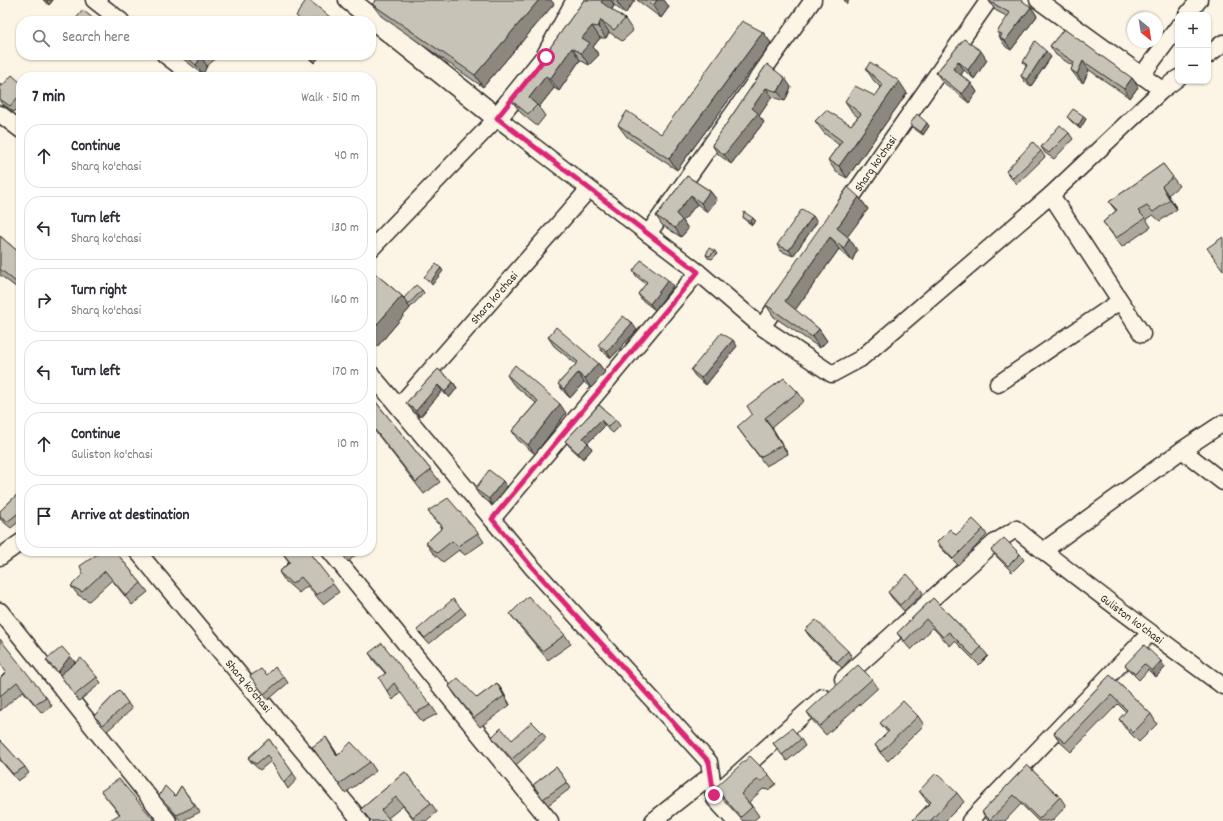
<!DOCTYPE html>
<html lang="en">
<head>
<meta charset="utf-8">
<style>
  body { margin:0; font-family:Dekko,sans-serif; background:#f2f2f3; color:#2b2b33 }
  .controls { position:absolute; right:12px; top:12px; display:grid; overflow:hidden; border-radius:8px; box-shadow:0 1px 3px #0004 }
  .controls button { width:36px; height:36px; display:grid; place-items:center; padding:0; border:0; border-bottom:1px solid #e1e1e2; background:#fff; color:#2b2b33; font:20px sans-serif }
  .compass { position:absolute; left:1127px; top:12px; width:36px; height:36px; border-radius:50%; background:#fff; box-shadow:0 1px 3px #0004; rotate:150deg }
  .stop { position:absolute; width:12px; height:12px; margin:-9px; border:3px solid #db2777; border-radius:50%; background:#fff }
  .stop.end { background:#db2777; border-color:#fff; box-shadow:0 1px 4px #0008 }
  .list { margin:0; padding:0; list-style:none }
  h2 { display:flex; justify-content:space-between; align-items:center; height:52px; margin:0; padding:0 16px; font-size:17px }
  h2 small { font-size:13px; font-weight:400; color:#7c7c81 }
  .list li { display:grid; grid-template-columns:26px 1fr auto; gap:12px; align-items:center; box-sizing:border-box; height:64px; margin:0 8px 8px; padding:0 8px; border:1px solid #e1e1e2; border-radius:16px }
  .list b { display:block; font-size:15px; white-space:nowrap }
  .list p { margin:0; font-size:13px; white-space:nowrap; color:#7c7c81 }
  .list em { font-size:13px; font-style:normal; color:#7c7c81 }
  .icon { flex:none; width:22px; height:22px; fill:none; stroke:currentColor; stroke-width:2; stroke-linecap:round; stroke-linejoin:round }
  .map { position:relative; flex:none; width:1223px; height:821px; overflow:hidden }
  .search { position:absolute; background:#fff; box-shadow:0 1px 3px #0004; left:16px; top:16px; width:360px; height:44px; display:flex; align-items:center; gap:10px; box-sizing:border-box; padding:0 14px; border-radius:16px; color:#7c7c81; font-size:15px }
  .panel { position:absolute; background:#fff; box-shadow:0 1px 3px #0004; left:16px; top:72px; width:360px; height:484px; border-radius:16px }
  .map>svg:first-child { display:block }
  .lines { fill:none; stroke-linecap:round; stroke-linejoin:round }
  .minor-casing { stroke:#2b2b2b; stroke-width:19 }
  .major-casing { stroke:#2b2b2b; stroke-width:23 }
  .minor { stroke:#fcf5e5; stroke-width:16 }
  .major { stroke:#fcf5e5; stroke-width:20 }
  .wall { fill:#aca89d; stroke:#2b2b2b }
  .shaded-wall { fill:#8c8880; stroke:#2b2b2b }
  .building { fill:#c8c3b7; stroke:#2b2b2b }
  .route { stroke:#db2777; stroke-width:5 }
  .labels { text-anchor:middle; stroke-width:3; stroke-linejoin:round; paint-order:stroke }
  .street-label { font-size:12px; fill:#2b2b2b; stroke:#fcf5e5 }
</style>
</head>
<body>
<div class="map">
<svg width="1223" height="821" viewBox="0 0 1223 821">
  <rect width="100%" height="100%" fill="#fcf5e5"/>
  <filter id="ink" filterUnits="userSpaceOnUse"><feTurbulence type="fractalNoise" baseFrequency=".025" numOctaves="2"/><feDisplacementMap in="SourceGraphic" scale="8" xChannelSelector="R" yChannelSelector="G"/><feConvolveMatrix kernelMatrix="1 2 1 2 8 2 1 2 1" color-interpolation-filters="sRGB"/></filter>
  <g filter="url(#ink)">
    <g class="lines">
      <defs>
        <g id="minor">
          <polyline points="94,0 121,21"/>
          <polyline points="1038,0 1162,90 1178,78"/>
          <polyline points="1187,15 1199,0"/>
          <polyline points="165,55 194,77"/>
          <polyline points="1208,55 1223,43"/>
          <polyline points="1141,76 1178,27"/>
          <polyline points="0,114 21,130"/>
          <path id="s1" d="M842 211 989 0"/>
          <polyline points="648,234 813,0"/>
          <polyline points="371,249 497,118 698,272 762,327 832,374 860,359 1051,195"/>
          <polyline points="762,327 784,295"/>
          <polyline points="1142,334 1051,195 1162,90"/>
          <polyline points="371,374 531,566 709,762 715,799 735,821"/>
          <polyline points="998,384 1120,301"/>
          <path id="s2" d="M399 406 589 189"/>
          <polyline points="1182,450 1223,482"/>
          <polyline points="492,519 698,272"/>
          <path id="s3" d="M137 551 361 821"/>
          <polyline points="330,551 550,821"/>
          <polyline points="1043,551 1182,450 1223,423"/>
          <polyline points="0,557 21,542"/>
          <polyline points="0,611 168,821"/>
          <path id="s4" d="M843 679 994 543 1016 529C1083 584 1153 634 1223 686"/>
          <polyline points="714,795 823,697"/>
          <polyline points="653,821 711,775"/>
          <polyline points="970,821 1150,633"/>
        </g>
        <polyline id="major" points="349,0 497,118 546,57 577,0"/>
      </defs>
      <use href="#minor" class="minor-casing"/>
      <use href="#major" class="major-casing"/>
      <use href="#minor" class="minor"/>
      <use href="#major" class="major"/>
    </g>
    <g class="wall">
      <polygon points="43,0 53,0 49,5"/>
      <polygon points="584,0 635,0 625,14 614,5 612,10 625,19 633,31 622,41 609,32 606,38 600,38 593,47 599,55 589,65 580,60 559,91 554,88 539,107 545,116 537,126 521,113 512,101"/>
      <polygon points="637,0 664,0 669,7 661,18"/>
      <polygon points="989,1 1031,7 1037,16 1011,50 1006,47 1000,38 1000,37 997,32 1008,17 995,10"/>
      <polygon points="372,4 554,4 483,87 381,16"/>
      <polygon points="1064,29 1138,87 1130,98 1089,70 1083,83 1078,79 1071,70 1073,66 1056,55 1050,46"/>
      <polygon points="763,32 771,43 677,170 627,137 618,125 661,134"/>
      <polygon points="964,39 987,60 974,79 964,70 961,75 971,83 977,92 969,103 943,82 936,73"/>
      <polygon points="178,55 220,55 207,66 203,74"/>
      <polygon points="305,55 321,55 314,63"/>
      <polygon points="1051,57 1031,86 1025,82 1021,76 1026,66 1023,62"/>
      <polygon points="767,64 791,87 785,101 772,97 759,116 764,122 731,164 718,154 712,145"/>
      <polygon points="866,69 907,93 847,178 836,172 828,160 839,145 824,133 815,121 851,125 858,117 853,113 845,101 875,96 881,88 874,81"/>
      <polygon points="21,83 21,105 14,112 0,102 0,84 2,86"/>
      <polygon points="1067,117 1086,119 1080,129 1070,120"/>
      <polygon points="910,124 929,126 923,135 912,127"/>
      <polygon points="1069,133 1073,139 1054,159 1045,153 1041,147"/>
      <polygon points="1041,151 1045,157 1017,184 1010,177 1006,171"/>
      <polygon points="1163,164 1179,186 1168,195 1177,209 1160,221 1153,215 1146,219 1151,227 1122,247 1103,222 1116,211 1109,202"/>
      <polygon points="687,176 710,191 717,200 707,212 697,204 683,221 688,229 681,237 662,225 656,216"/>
      <polygon points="859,197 868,209 847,236 857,250 852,261 839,249 795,310 819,329 827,341 820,348 774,317 766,305"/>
      <polygon points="743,217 756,221 752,225 745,220"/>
      <polygon points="817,222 793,256 781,251 777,245"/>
      <polygon points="0,236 21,254 21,291 0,275"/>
      <polygon points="715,251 717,254 712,259 708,258 706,255"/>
      <polygon points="371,270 402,296 404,298 422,290 424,293 410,308 376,348 371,344"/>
      <polygon points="633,271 673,286 655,310 642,300 638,294 646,284 637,277"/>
      <polygon points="637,330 611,358 602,351 598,345"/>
      <polygon points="548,337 598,363 605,372 591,388 584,382 570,398 565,393 558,384 576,364 554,346"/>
      <polygon points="737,346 706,385 695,376 691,370"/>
      <polygon points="438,369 453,382 457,388 449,398 442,391 420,417 411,409 406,403"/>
      <polygon points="507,375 566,413 535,454 518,440 512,431 536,403 513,384"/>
      <polygon points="798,392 804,401 772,427 788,454 766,466 737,427"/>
      <polygon points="371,396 431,470 440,482 424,494 371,426"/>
      <polygon points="599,405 616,420 620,426 613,433 605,426 588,443 592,449 583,459 570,447 565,441"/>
      <polygon points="507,487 493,505 479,495 475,489"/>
      <polygon points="21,491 21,520 11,528 0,519 0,511"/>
      <polygon points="428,511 478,533 484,542 465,555 459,550 443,562 432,552 426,543 442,528 434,520"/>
      <polygon points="983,529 987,535 958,565 941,548 937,542"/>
      <polygon points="991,550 1020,554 1024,560 1012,572 996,556"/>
      <polygon points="96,551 115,551 141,583 148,592 132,605 112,580 89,601 78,595 71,586 83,574 98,553"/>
      <polygon points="281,551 308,551 339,592 323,604 307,586 299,593 285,581 279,572 289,562"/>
      <polygon points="340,551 360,551 348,562"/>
      <polygon points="919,587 923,593 904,611 892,598 888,592"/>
      <polygon points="933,598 981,647 988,656 979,665 955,641 950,646 933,628 911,650 904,642 897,633"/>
      <polygon points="461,608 466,614 429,644 422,636 417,630"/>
      <polygon points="510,614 565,635 571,644 548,660 517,623"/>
      <polygon points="805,630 848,651 852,657 842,668 810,637"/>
      <polygon points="369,653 431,705 437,714 422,722 401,692 393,700 387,691 385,673 375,662"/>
      <polygon points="70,656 75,662 97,677 101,683 79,701 60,675 50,666 46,660"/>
      <polygon points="1161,661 1165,668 1156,677 1148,670 1139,680 1130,671 1125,665"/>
      <polygon points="6,672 46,697 52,706 42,713 23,691 0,711 0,678"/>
      <polygon points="1110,675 1151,714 1157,724 1139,742 1125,728 1119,719 1126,712 1118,704 1071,752 1060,742 1054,733"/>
      <polygon points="250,676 284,677 288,683 268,700"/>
      <polygon points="872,679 878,688 826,735 813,721 807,712"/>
      <polygon points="497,683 503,692 510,705 480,727 455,695 449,686 477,698"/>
      <polygon points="119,690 132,709 107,731 98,722 94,716"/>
      <polygon points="918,716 924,725 888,761 881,754 875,745 888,733 880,723"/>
      <polygon points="542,732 546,738 516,765 496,743 492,737 512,740"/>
      <polygon points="269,739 297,779 288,789 271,761 260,770 253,764 248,758"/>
      <polygon points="801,739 805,746 787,761 773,743"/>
      <polygon points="0,740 25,767 29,773 18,781 0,760"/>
      <polygon points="332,746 338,755 370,762 376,771 345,793 312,747"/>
      <polygon points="1027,765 1060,797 1066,806 1052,821 1038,821 1021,804 1005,821 988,821 982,812"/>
      <polygon points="556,767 571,788 548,805 533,785"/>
      <polygon points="405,772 431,803 437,812 426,821 415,821 403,806 388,818 391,821 370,821 361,809"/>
      <polygon points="769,775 776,784 768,790 763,789 749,802 759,816 753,821 743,821 721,797 715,788"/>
      <polygon points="181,786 200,812 182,821 181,821 163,802 159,796 175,796"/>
      <polygon points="101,791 155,821 120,815"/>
      <polygon points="919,791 957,793 964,802 945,821 912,821 929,803 926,800"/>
    </g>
    <g class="shaded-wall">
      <polygon points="46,0 53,0 49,5"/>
      <polygon points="539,0 551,0 554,4 483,87 475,75"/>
      <polygon points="603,0 611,0 614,5 610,14 601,2"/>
      <polygon points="618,0 635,0 625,14 617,2"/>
      <polygon points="657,0 664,0 669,7 661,18 653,6"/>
      <polygon points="844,0 849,0 847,4"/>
      <polygon points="1031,7 1037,16 1011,50 1005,41"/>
      <polygon points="601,20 609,32 606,38 598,27"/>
      <polygon points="592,26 600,38 593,47 599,55 589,65 581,53 582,38"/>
      <polygon points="763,32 771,43 677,170 669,159"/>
      <polygon points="572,48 580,60 559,91 550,79"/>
      <polygon points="981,51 987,60 974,79 968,70"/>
      <polygon points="1046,51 1051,57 1031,86 1027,80"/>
      <polygon points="308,55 321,55 314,63"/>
      <polygon points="201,57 207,66 203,74 196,65"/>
      <polygon points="958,61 964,70 959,78 953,69"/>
      <polygon points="1083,61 1089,70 1083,83 1077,74"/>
      <polygon points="546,76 554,88 539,107 537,105 529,98"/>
      <polygon points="785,78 791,87 785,101 778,92"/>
      <polygon points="1132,78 1138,87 1130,98 1124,89"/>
      <polygon points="899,81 907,93 847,178 839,166"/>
      <polygon points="971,83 977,92 969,103 962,94"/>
      <polygon points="766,88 772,97 759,116 764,122 731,164 724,155 752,108"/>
      <polygon points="1084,116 1086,119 1080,129 1078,126"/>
      <polygon points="927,123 929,126 923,135 921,132"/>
      <polygon points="1162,186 1168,195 1177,209 1170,200"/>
      <polygon points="710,191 717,200 707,212 701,203"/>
      <polygon points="691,195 697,204 683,221 688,229 681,237 675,228 676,214"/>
      <polygon points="859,197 868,209 845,240 837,228"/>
      <polygon points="813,216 817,222 793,256 789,250"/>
      <polygon points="753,218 756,221 752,225 750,222"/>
      <polygon points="830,237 839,249 793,313 785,301"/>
      <polygon points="849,238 857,250 852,261 844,249"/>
      <polygon points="441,268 443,271 432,285 430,282"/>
      <polygon points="668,280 673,286 655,310 650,304"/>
      <polygon points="402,296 410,308 376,348 371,341 371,331"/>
      <polygon points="632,323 637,330 611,358 607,352"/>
      <polygon points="819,329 827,341 820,348 812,337"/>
      <polygon points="733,340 737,346 706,385 701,378"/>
      <polygon points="598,363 605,372 591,388 585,379"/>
      <polygon points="578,373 584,382 570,398 564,389"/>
      <polygon points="453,382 457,388 449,398 445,392"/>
      <polygon points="438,385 442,391 420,417 416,411"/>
      <polygon points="560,404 566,413 535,454 528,445"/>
      <polygon points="765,418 772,427 788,454 782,445"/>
      <polygon points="601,420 605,426 588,443 592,449 583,459 578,453 583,438"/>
      <polygon points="503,481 507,487 493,505 489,499"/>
      <polygon points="70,656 75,662 63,678 58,672"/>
      <polygon points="1161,661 1165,668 1156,677 1152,671"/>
      <polygon points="497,683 503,692 510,705 504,696"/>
      <polygon points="326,737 332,746 343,765 337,756"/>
    </g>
    <g class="building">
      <polygon points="306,0 309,0 335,21 302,21 296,16"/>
      <polygon points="376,0 539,0 475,75 372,4"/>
      <polygon points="584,0 603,0 601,2 625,19 614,30 601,20 598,27 592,26 582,38 590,43 581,53 572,48 550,79 546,76 529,98 537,105 528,114 512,101"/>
      <polygon points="645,0 657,0 653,6"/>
      <polygon points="989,0 1021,0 1031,7 1005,41 1000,38 1002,34 997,32 1010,13 989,1"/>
      <polygon points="83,10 96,21 74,21"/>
      <polygon points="742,21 763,32 669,159 618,125 627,111 661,134"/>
      <polygon points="1064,29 1132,78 1124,89 1083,61 1077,74 1071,70 1074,62 1050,46"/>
      <polygon points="964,39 981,51 968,70 958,61 953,69 971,83 962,94 936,73"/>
      <polygon points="1035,41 1046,51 1027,80 1021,76 1027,65 1023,62"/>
      <polygon points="184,55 203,55 201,57 196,65"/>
      <polygon points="870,62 899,81 839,166 828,160 842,141 815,121 826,110 851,125 861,114 845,101 855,86 875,96 883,85 866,69"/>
      <polygon points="767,64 785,78 778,92 766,88 752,108 758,113 724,155 712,145"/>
      <polygon points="12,75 21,83 21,94 10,106 0,99 0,84 2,86"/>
      <polygon points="1073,109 1084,116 1078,126 1067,117"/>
      <polygon points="917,114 927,123 921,132 910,124"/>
      <polygon points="1060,125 1069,133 1049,153 1041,147"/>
      <polygon points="1033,142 1041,151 1013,178 1006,171"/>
      <polygon points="1163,164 1173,177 1162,186 1170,200 1153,212 1147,206 1138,211 1145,218 1116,238 1103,222 1117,210 1109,202"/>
      <polygon points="687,176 710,191 701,203 691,195 676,214 682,220 675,228 656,216"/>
      <polygon points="848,187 859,197 837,228 849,238 844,249 830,237 785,301 819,329 812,337 766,305"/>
      <polygon points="802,209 813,216 789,250 777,245"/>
      <polygon points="744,212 753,218 750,222 743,217"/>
      <polygon points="0,236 21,254 21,286 0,269"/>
      <polygon points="1223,237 1223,270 1207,248"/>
      <polygon points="709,248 715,251 710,256 706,255"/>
      <polygon points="641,260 668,280 650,304 638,294 647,282 633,271"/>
      <polygon points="436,264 441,268 430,282 424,277"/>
      <polygon points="371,270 402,296 371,331"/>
      <polygon points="416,285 422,290 408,305 404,298"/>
      <polygon points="623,316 632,323 607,352 598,345"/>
      <polygon points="556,327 598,363 585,379 578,373 564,389 558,384 578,362 548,337"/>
      <polygon points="721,333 733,340 701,378 691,370"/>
      <polygon points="515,365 560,404 528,445 512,431 538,401 507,375"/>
      <polygon points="438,369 453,382 445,392 438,385 416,411 406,403"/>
      <polygon points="784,378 798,392 765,418 782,445 760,457 737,427 752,414 747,406"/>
      <polygon points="371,396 431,470 416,482 371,425"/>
      <polygon points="599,405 616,420 608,427 601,420 583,438 588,443 578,453 565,441"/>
      <polygon points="489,470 503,481 489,499 475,489"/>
      <polygon points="21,491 21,511 7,522 0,517 0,511"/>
      <polygon points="448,498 478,533 458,546 452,541 437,553 426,543 443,527 428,511"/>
      <polygon points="973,519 983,529 953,559 937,542 950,529 956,535"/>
      <polygon points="1004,538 1020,554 1008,566 991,550"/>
      <polygon points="97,551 115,551 141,583 126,596 105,571 82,592 71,586 83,574 80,566 99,553"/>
      <polygon points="281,551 308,551 333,583 317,595 301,577 292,584 279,572 290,562"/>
      <polygon points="340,551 349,551 344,556"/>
      <polygon points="907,574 919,587 900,605 888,592"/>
      <polygon points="528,596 565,635 542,651 510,614"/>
      <polygon points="933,598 981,647 973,656 949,632 943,637 926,619 905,641 897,633"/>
      <polygon points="453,599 461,608 425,638 417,630"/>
      <polygon points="816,620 848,651 837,662 805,630"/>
      <polygon points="0,639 46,697 35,704 17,682 0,696 0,678 6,672 0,663"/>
      <polygon points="382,643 431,705 415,713 394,683 387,691 379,678 386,673 369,653"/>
      <polygon points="1144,645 1161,661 1152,671 1144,664 1135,674 1125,665"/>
      <polygon points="62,647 70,656 58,672 46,660"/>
      <polygon points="81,658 97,677 75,695 60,675"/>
      <polygon points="858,665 872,679 820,726 807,712"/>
      <polygon points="275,667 284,677 264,694 250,676 261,669 267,675"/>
      <polygon points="1110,675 1151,714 1133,733 1119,719 1127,710 1111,695 1065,743 1054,733"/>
      <polygon points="458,678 477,698 497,683 504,696 474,718 449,686"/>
      <polygon points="119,690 128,703 103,725 94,716"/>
      <polygon points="903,701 918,716 881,752 875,745 889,731 880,723"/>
      <polygon points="532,722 542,732 512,759 492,737 501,728 512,740"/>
      <polygon points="792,728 801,739 782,755 773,743"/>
      <polygon points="326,737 337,756 351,742 370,762 339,784 312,747"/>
      <polygon points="269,739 293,773 284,783 267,755 256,764 248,758"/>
      <polygon points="0,740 25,767 13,774 0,759"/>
      <polygon points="750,756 769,775 762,781 757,780 741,794 752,807 741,817 715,788"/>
      <polygon points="1027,765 1060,797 1039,819 1014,795 990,820 982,812"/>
      <polygon points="556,767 567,782 543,799 533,785"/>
      <polygon points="405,772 431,803 413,817 396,797 381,810 391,821 371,821 361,809"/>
      <polygon points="936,773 957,793 930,821 912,821 931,802 919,791"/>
      <polygon points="119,779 155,821 108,821 120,814 101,791"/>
      <polygon points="165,786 175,796 181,786 195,806 177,815 159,796"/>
    </g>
  </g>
  <g class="lines" filter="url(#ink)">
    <polyline class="route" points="546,57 497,118 698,272 492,519 531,566 709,762 714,795"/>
  </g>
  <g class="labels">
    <g class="street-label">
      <text dy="4" stroke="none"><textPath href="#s1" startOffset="58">Sharq ko'chasi</textPath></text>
      <text dy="4" stroke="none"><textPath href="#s2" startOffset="144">Sharq ko'chasi</textPath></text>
      <text dy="4" stroke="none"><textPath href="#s4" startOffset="376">Guliston ko'chasi</textPath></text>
      <text dy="4" stroke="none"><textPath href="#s3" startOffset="175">Sharq ko'chasi</textPath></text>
    </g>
  </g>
</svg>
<div class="controls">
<button>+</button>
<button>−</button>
</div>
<svg class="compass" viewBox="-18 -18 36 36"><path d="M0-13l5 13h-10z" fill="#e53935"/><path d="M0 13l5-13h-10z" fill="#7c7c81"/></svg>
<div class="stop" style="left:546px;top:57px"></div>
<div class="stop end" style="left:714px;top:795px"></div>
<div class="search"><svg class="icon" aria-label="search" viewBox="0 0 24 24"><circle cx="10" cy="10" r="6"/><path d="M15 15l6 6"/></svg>Search here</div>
<section class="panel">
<h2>7 min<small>Walk · 510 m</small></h2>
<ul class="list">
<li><svg class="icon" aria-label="ahead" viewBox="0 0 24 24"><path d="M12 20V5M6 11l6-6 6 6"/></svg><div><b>Continue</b><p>Sharq ko'chasi</p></div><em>40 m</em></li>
<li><svg class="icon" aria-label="left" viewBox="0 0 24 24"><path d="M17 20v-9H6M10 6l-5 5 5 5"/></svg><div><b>Turn left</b><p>Sharq ko'chasi</p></div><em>130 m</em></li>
<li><svg class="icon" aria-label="right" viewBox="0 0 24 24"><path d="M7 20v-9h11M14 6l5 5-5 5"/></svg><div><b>Turn right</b><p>Sharq ko'chasi</p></div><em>160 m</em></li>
<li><svg class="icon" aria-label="left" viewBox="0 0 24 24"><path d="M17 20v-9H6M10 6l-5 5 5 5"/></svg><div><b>Turn left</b></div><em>170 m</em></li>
<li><svg class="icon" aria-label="ahead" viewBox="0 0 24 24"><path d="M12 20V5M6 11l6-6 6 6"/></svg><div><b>Continue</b><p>Guliston ko'chasi</p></div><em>10 m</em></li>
<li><svg class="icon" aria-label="arrive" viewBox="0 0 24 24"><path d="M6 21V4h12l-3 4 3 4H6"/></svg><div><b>Arrive at destination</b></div></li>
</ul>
</section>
</div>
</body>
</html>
